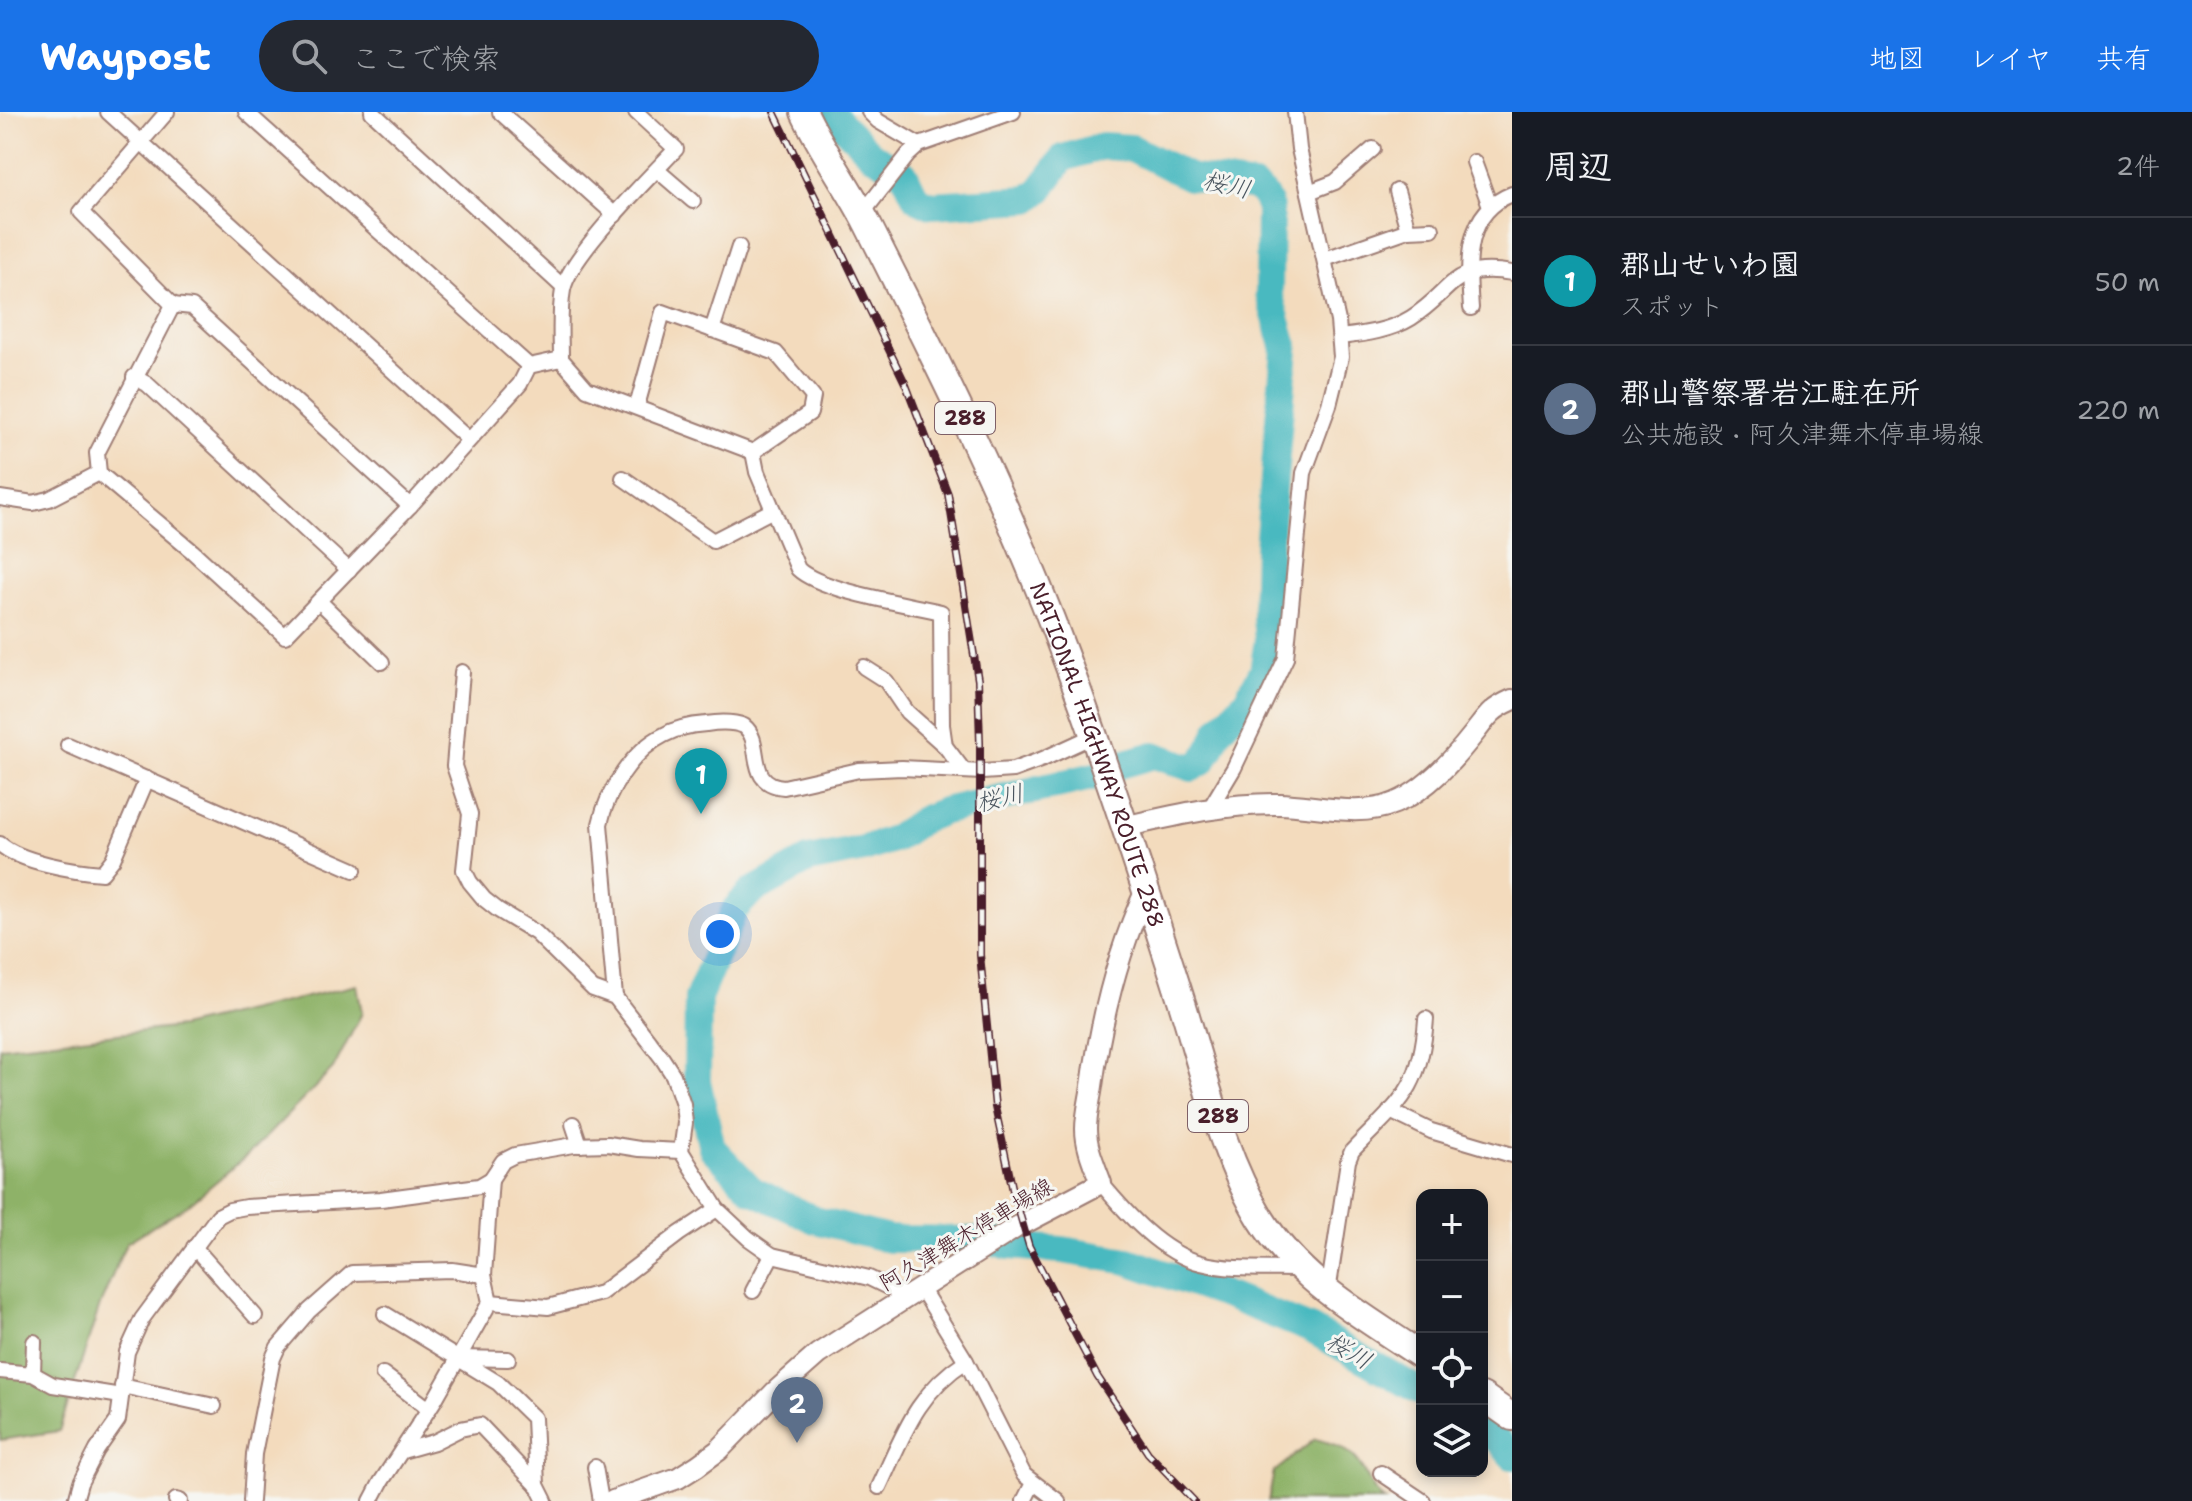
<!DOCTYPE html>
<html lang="ja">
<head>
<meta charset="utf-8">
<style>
  body { margin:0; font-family:"Shantell Sans","Klee One",sans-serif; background:#242831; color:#f1f3f6 }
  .controls { position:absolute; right:24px; bottom:24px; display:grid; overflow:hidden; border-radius:16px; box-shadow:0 4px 12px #0003 }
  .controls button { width:72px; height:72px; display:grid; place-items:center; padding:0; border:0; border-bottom:2px solid #363941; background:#171b24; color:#f1f3f6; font:40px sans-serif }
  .you { position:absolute; left:720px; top:822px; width:28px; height:28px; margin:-20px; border:6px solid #fff; border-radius:50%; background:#1a73e8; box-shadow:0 0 0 12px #1a73e833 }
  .badge { display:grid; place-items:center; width:52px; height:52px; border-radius:50%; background:#1a73e8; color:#fff; font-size:26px; font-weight:700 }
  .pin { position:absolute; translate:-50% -66px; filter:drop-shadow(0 2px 4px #0008) }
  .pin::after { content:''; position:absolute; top:42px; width:28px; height:24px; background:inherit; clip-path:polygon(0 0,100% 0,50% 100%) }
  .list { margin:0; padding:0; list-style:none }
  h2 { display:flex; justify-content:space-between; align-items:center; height:104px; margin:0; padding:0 32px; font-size:34px }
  h2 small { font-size:26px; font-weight:400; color:#9ea1a6 }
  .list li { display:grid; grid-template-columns:52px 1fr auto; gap:24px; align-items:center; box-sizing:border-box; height:128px; padding:0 32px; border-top:2px solid #363941 }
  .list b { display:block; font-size:30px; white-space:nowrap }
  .list p { margin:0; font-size:26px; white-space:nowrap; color:#9ea1a6 }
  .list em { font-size:26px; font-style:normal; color:#9ea1a6 }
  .icon { flex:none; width:44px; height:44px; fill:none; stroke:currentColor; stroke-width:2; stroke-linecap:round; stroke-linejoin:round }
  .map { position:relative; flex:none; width:1512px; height:1389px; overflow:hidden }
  header { display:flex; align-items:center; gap:48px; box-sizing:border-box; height:112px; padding:0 40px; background:#1a73e8; color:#fff }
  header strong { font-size:38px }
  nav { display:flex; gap:44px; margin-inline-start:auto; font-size:28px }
  .search { width:560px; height:72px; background:#242831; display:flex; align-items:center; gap:20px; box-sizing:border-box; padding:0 28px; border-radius:44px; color:#9ea1a6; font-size:30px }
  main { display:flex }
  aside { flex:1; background:#171b24 }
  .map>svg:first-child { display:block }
  .forest { fill:#8eb268; stroke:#6c684a; stroke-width:2 }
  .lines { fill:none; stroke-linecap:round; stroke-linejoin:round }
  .river { stroke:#4ab9c0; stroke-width:28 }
  .street-casing { stroke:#9e7d74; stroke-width:18 }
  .secondary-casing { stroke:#9e7d74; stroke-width:24 }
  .highway-casing { stroke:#9e7d74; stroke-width:30 }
  .street { stroke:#fff; stroke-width:14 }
  .secondary { stroke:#fff; stroke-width:20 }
  .highway { stroke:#fff; stroke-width:26 }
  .rail-casing { stroke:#4a1f2b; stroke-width:8 }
  .rail { stroke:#f6f6f2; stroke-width:5; stroke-dasharray:15; stroke-linecap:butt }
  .labels { text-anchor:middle; stroke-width:6; stroke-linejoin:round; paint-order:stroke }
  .shield { fill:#f6f6f2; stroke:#7e6067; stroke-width:2 }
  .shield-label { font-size:20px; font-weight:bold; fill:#4a1f2b }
  .street-label { font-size:22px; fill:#4a1f2b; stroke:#f6f6f2 }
  .water-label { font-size:24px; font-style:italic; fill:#4a555f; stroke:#f6f6f2 }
</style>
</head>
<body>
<header>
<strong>Waypost</strong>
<div class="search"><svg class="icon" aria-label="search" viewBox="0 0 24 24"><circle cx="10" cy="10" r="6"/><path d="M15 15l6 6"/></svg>ここで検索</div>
<nav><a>地図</a><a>レイヤ</a><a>共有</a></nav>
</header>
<main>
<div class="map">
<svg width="1512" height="1389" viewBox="0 0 1512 1389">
  <rect width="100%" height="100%" fill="#f6f6f2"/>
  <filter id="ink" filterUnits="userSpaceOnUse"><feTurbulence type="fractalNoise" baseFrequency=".0125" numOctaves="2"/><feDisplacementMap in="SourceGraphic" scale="16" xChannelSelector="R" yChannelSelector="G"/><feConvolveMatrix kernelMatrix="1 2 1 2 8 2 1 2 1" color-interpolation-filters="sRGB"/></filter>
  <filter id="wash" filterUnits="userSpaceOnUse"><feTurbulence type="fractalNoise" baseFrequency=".006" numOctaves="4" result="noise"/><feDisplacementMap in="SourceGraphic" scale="32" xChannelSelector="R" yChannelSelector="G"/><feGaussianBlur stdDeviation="1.8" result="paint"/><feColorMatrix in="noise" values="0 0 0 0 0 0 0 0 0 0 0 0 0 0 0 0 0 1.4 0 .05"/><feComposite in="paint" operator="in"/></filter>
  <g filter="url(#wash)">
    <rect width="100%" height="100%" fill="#f3dbbd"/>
    <g class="forest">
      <polygon points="357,873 362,901 333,957 250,1041 188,1093 126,1131 100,1193 59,1319 0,1328 0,935 181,915"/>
      <path d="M1315 1327C1329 1330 1345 1335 1356 1347 1368 1360 1369 1378 1385 1389H1268L1274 1360Z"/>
    </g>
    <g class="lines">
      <g class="river">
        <polyline points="829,0 873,44 904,61 916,86 931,93 1029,87 1041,77 1063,46 1103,34 1132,36 1189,65 1254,75 1264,83 1270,96 1269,182 1285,237 1268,437 1266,505 1268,528 1263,559 1246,589 1219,618 1210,638 1202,650 1192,656 1154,643 1119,653 1104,662 944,699 922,708 896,726 864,737 808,748 751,780 735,797 698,886 697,969 712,1036 752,1078 815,1108 889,1127 989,1128 1009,1134 1062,1138 1128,1149 1230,1185 1310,1217 1422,1280"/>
        <polyline points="1482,1318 1499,1329 1512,1344"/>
      </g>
    </g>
  </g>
  <g filter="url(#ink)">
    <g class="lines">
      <defs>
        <g id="street">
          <polyline points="108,0 468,327"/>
          <path d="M167 0 81 100 173 193 97 341 99 361 192 439 285 524 410 394 520 272 529 254 561 247C561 225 559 200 563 178 569 144 650 65 676 37L636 0"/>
          <polyline points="246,0 529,254"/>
          <polyline points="372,0 563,175"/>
          <polyline points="500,0 615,103"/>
          <polyline points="869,0 878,9 919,33"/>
          <polyline points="1474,50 1490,94"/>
          <polyline points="657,58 693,89"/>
          <polyline points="1397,79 1408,118"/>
          <polyline points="1309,80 1335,70 1373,37"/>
          <polyline points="862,102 908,43 919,33 1013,0"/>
          <polyline points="1325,147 1408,118 1432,117"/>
          <polyline points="173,193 192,195 410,394"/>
          <path d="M1471 196C1468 153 1463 101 1512 82"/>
          <polyline points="712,218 739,135"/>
          <path d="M1340 225C1364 222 1390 219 1411 206 1454 179 1451 150 1512 161"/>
          <path d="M561 247 587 277 753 340 757 360 798 457C821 479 907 492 941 500L942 613 945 634 964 659"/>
          <polyline points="134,265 147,272 349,458"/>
          <polyline points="637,294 663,200 776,241 813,285 810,301 753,340"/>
          <polyline points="623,366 713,429 773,398"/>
          <polyline points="0,386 33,391 49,387 99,361"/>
          <polyline points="319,489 382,550"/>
          <polyline points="864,555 886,569 907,600 945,634"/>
          <polyline points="462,560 454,654 470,702 464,758 470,770 484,787 498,798 536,821 593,877 615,885 662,946 673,963 683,992 685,1011 681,1039 717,1097 748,1126 772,1143 869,1166 908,1185"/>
          <polyline points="68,633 354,758"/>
          <polyline points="1210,696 1234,656 1286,546 1304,361 1329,293 1341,245 1338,209 1299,37 1295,0"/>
          <path d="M0 732C20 750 75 759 102 761L113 747 147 667"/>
          <path d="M615 885 600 712C607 679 633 638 664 623 676 616 693 613 706 612 719 610 732 609 744 614 765 630 744 672 784 675L859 658 902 656 982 660 1013 658 1043 647 1093 624"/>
          <polyline points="1390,999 1431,1019 1512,1043"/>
          <polyline points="573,1012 580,1033"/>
          <path d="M1101 1071C1126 1101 1161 1141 1201 1151 1231 1159 1268 1156 1299 1157"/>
          <polyline points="194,1135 255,1204"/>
          <polyline points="921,1176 966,1249 1024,1363 1058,1389"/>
          <polyline points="753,1179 772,1143"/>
          <path d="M1328 1180 1348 1049 1352 1039C1399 990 1421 979 1426 907"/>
          <polyline points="490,1190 548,1195 601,1181 679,1122 717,1097"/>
          <polyline points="385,1202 498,1271 534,1306 537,1373 545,1389"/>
          <polyline points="459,1246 508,1247"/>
          <polyline points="0,1259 33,1262 53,1273 121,1284"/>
          <polyline points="33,1262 34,1230"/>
          <polyline points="383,1262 429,1297"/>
          <polyline points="122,1274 214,1294"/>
          <polyline points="402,1339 434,1330 460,1317 480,1313 537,1373"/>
          <polyline points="595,1355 601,1389"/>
          <polyline points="1381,1361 1423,1389"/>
          <path d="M879 1375C903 1324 916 1281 966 1249"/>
          <polyline points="176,1388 180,1389"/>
          <polyline points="75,1389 80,1371 97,1338 118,1308 127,1240 142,1207 218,1104 230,1098 246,1095 381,1087 479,1074 491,1067 503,1049 515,1043 574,1033 608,1032 639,1037 681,1039"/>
          <polyline points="251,1389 254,1342 273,1246 278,1235 309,1199 352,1161 452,1158 484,1163"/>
          <polyline points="371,1389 381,1370 434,1289 490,1190 484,1163 491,1067"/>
          <polyline points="1024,1389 1033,1371"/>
        </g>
        <g id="secondary">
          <path d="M1124 715C1176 703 1226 691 1280 692 1316 693 1360 706 1395 691 1427 678 1455 646 1476 619 1489 602 1492 597 1512 588"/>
          <path d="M613 1389 678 1366 697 1354 719 1338 775 1280 818 1242 1015 1116 1101 1071C1095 1054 1086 1036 1086 1017 1086 1003 1090 988 1092 974 1101 908 1118 839 1146 778"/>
        </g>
        <g id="highway">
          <path id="s1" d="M804 0C822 39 848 74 867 111 939 253 1010 395 1065 544 1108 659 1146 777 1183 894 1205 965 1222 1044 1261 1107 1301 1171 1362 1203 1422 1244"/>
          <polyline points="1482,1284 1512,1305"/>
        </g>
      </defs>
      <use href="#street" class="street-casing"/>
      <use href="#secondary" class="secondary-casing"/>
      <use href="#highway" class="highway-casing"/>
      <use href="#street" class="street"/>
      <use href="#secondary" class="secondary"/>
      <use href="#highway" class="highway"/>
      <defs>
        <polyline id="rail" points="774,0 906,273 948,382 978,568 980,631 980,843 995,995 1013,1079 1029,1134 1097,1264 1148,1341 1194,1389"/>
      </defs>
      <use href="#rail" class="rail-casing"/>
      <use href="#rail" class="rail"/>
    </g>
  </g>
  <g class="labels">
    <g class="shield">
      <rect x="935" y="290" width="60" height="32" rx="6"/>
      <rect x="1188" y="988" width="60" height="32" rx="6"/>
    </g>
    <g class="shield-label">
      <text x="965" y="313">288</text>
      <text x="1218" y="1011">288</text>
    </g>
    <g class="street-label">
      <text dy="8" stroke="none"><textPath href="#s1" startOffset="708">NATIONAL HIGHWAY ROUTE 288</textPath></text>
      <text transform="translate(966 1122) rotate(-31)" y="8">阿久津舞木停車場線</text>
    </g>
    <g class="water-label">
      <text transform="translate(1227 73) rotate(13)" y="8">桜川</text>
      <text transform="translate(1000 686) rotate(-13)" y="8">桜川</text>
      <text transform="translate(1349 1239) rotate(30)" y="8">桜川</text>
    </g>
  </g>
</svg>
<div class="controls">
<button>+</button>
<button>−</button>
<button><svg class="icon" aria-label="locate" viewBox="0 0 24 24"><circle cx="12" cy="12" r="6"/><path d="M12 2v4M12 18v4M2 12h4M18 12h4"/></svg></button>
<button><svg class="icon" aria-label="layers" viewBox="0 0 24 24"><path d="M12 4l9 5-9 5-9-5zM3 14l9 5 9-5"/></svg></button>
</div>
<div class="you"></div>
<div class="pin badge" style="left:701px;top:702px;background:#0f9aa8">1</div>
<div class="pin badge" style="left:797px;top:1331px;background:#5c6f8a">2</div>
</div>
<aside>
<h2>周辺<small>2件</small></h2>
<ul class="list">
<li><span class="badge" style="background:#0f9aa8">1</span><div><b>郡山せいわ園</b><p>スポット</p></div><em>50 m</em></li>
<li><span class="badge" style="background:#5c6f8a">2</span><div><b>郡山警察署岩江駐在所</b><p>公共施設 · 阿久津舞木停車場線</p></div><em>220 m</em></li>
</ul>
</aside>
</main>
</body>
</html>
